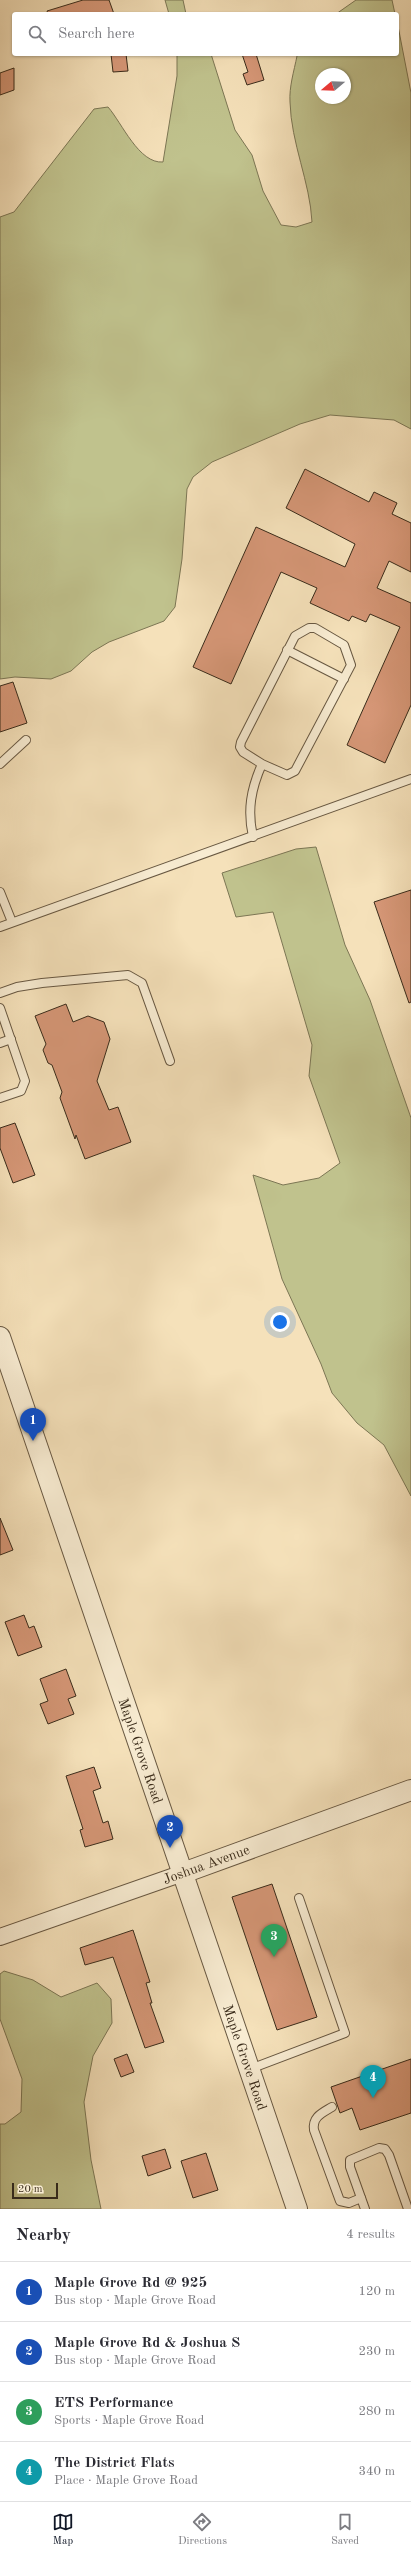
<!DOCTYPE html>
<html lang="en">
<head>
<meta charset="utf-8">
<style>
  body { margin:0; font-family:"Old Standard TT",serif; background:#f7f7f7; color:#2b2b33 }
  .compass { position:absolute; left:315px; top:68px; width:36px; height:36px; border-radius:50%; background:#fff; box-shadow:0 1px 3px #0004; rotate:251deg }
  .scale { position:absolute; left:12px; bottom:10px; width:46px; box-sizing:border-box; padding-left:4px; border:2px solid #392b1a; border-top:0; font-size:11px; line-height:14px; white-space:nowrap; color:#392b1a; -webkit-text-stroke:3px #f8ecd2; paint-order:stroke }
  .you { position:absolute; left:280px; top:1322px; width:14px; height:14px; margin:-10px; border:3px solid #fff; border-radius:50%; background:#1a73e8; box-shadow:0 0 0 6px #1a73e833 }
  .badge { display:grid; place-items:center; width:26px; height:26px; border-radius:50%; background:#111827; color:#fff; font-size:13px; font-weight:700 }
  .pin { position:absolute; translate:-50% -33px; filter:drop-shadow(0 1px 2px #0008) }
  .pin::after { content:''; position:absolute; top:21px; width:14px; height:12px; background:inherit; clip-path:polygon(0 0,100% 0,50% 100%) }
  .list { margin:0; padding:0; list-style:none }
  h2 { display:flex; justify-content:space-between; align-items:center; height:52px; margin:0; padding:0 16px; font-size:17px }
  h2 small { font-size:13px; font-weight:400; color:#7c7c81 }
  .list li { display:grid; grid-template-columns:26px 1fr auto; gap:12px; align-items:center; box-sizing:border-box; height:60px; padding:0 16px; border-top:1px solid #e1e1e2 }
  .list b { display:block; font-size:15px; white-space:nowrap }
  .list p { margin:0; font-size:13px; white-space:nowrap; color:#7c7c81 }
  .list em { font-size:13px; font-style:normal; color:#7c7c81 }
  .icon { flex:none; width:22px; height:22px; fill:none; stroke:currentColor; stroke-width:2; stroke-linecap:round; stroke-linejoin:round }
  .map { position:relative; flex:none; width:411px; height:2209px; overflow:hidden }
  .search { position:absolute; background:#fff; box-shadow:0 1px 3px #0004; left:12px; right:12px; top:12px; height:44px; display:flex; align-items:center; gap:10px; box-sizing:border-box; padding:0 14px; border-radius:4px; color:#7c7c81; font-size:15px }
  .sheet { height:292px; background:#fff }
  nav { display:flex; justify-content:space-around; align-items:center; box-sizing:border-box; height:56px; border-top:1px solid #e1e1e2; background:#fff; font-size:11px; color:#7c7c81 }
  nav a { display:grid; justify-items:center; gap:2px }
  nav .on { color:#111827 }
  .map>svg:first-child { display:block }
  .green { fill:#c0c28d; stroke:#7c7654; fill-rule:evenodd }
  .building { fill:#d69777; stroke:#392b1a }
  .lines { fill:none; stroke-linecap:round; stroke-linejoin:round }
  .service-casing { stroke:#685842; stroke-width:10 }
  .minor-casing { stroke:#685842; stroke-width:18 }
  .tertiary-casing { stroke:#685842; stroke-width:22 }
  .service { stroke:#f8ecd2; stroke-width:8 }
  .minor { stroke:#f8ecd2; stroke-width:16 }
  .tertiary { stroke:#f8ecd2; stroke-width:20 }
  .labels { text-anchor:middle; stroke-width:3; stroke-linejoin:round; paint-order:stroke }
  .street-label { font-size:14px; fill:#392b1a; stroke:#f8ecd2 }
</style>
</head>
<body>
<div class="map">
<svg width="411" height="2209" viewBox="0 0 411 2209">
  <rect width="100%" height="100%" fill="#f5e1ba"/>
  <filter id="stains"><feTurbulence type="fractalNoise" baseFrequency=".005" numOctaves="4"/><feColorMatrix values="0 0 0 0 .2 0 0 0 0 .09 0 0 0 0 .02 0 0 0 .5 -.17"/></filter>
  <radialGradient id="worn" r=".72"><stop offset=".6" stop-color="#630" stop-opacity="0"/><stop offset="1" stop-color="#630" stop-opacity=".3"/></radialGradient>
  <g class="green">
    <polygon points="165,0 183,0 186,14 169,14"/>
    <polygon points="356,0 392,0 395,14 336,14"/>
    <path d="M397 21 411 93V429L394 420 330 415 300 424 212 462 193 477 187 489 182 559 175 607 164 621 109 642 92 652 71 671 51 679 15 677 0 679V217L14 212 94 109 108 107C122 123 139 164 163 162L177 76V54H211L235 130 252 155 263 191 281 225 296 227 312 222C310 182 291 143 290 102 289 87 294 71 297 56L298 54H397ZM321 74H345V98H321Z"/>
    <polygon points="316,847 345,945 370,1000 411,1118 411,1496 384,1445 357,1423 332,1393 321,1364 282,1279 253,1175 283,1185 319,1178 340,1163 309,1076 312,1045 273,912 236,917 222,873 296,849"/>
    <polygon points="4,1971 33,1980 61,1997 97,1983 111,1999 112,2023 93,2056 84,2102 91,2160 101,2209 0,2209 0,2124 5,2124 21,2112 22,2079 0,2019 0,1974"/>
  </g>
  <g class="building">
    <polygon points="83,0 109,0 114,14 48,14 47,11"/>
    <polygon points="111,54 126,54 128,71 113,72"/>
    <polygon points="242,54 256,54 264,80 247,85 243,74 248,72"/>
    <polygon points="14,68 14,90 0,95 0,73"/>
    <polygon points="305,469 369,502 374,492 397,503 392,514 411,523 411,572 389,561 377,588 411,603 411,705 385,763 347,745 400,627 370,614 366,622 352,616 349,621 310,603 317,588 281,572 231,684 193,667 256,527 345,567 355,544 286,508"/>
    <polygon points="13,682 27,723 0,732 0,686"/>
    <polygon points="411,890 411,1002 409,1003 374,902"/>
    <polygon points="66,1004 73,1022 88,1016 104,1022 110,1039 97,1081 109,1110 118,1107 131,1142 85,1159 76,1135 75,1139 60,1098 62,1092 52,1065 48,1063 43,1050 46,1044 35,1016"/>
    <polygon points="15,1123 35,1175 13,1183 0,1148 0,1128"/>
    <polygon points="0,1518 13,1550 0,1555"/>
    <polygon points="24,1615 29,1628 34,1626 42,1647 18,1656 5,1622"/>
    <polygon points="66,1669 76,1696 68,1699 74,1714 48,1724 40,1704 48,1701 40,1679"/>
    <polygon points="94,1767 101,1788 93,1791 103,1823 108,1821 113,1839 85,1847 80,1830 83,1829 66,1776"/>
    <polygon points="272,1884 317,2017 277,2030 232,1897"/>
    <polygon points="133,1930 150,1982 146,1983 152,2003 150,2003 164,2042 145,2048 113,1957 85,1965 80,1948"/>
    <polygon points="127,2054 134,2072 121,2077 114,2059"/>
    <polygon points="411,2059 411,2113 360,2130 352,2108 340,2113 331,2087"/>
    <polygon points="165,2149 171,2168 148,2176 142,2156"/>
    <polygon points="206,2153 218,2190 193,2198 181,2161"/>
  </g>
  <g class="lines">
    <defs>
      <g id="service">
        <polyline points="287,650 344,679"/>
        <polyline points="0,764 26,740"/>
        <path d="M253 837C247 810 251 789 262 764L287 775 295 771 351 665 344 645 315 628H309L295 636 241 742 240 747 243 752 262 764"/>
        <polyline points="0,892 12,922"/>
        <polyline points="0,927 411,779"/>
        <polyline points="0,993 17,987 42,983 128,975 142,983 170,1061"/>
        <polyline points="0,1008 25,1081 21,1091 0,1098"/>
        <polyline points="0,1043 11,1039"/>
        <polyline points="250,2069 345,2033 299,1898"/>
        <path d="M332 2107C322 2113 312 2117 314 2130L340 2201 349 2203 361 2198"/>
        <polyline points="365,2209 350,2167 350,2160 379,2148 385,2149 389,2155 408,2209"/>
      </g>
      <polyline id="minor" points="0,1937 183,1873"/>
      <g id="tertiary">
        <path id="s1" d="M0 1337 297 2209"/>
        <polyline points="183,1873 411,1790"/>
      </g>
    </defs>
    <use href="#service" class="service-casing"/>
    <use href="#minor" class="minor-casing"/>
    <use href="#tertiary" class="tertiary-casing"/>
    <use href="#service" class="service"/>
    <use href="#minor" class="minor"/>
    <use href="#tertiary" class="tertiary"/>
  </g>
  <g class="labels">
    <g class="street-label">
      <text dy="5" stroke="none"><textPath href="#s1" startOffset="437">Maple Grove Road</textPath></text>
      <text transform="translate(206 1864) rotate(-20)" y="5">Joshua Avenue</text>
      <text dy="5" stroke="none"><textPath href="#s1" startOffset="761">Maple Grove Road</textPath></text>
    </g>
  </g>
  <rect width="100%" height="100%" filter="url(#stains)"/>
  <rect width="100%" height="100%" fill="url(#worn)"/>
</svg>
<svg class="compass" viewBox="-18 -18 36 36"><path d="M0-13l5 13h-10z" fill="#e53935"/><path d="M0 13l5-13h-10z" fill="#7c7c81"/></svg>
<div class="scale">20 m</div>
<div class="you"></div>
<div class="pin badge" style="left:33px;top:1441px;background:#1a4fb4">1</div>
<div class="pin badge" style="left:170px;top:1848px;background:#1a4fb4">2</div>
<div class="pin badge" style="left:274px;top:1957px;background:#2e9e5b">3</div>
<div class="pin badge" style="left:373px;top:2098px;background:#0f9aa8">4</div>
<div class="search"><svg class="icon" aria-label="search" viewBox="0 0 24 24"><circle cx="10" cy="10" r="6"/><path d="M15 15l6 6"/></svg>Search here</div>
</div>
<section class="sheet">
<h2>Nearby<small>4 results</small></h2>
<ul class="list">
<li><span class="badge" style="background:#1a4fb4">1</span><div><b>Maple Grove Rd @ 925</b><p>Bus stop · Maple Grove Road</p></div><em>120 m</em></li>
<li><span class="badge" style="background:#1a4fb4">2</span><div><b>Maple Grove Rd &amp; Joshua S</b><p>Bus stop · Maple Grove Road</p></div><em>230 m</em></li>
<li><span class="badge" style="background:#2e9e5b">3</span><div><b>ETS Performance</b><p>Sports · Maple Grove Road</p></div><em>280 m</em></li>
<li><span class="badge" style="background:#0f9aa8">4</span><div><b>The District Flats</b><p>Place · Maple Grove Road</p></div><em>340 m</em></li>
</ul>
</section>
<nav>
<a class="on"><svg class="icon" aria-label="map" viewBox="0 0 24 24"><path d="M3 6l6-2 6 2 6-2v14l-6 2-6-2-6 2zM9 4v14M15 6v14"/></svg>Map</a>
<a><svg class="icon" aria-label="directions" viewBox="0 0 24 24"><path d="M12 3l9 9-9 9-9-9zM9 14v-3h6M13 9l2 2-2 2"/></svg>Directions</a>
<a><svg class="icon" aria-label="saved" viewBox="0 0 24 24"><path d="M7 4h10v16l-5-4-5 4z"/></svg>Saved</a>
</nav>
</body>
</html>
